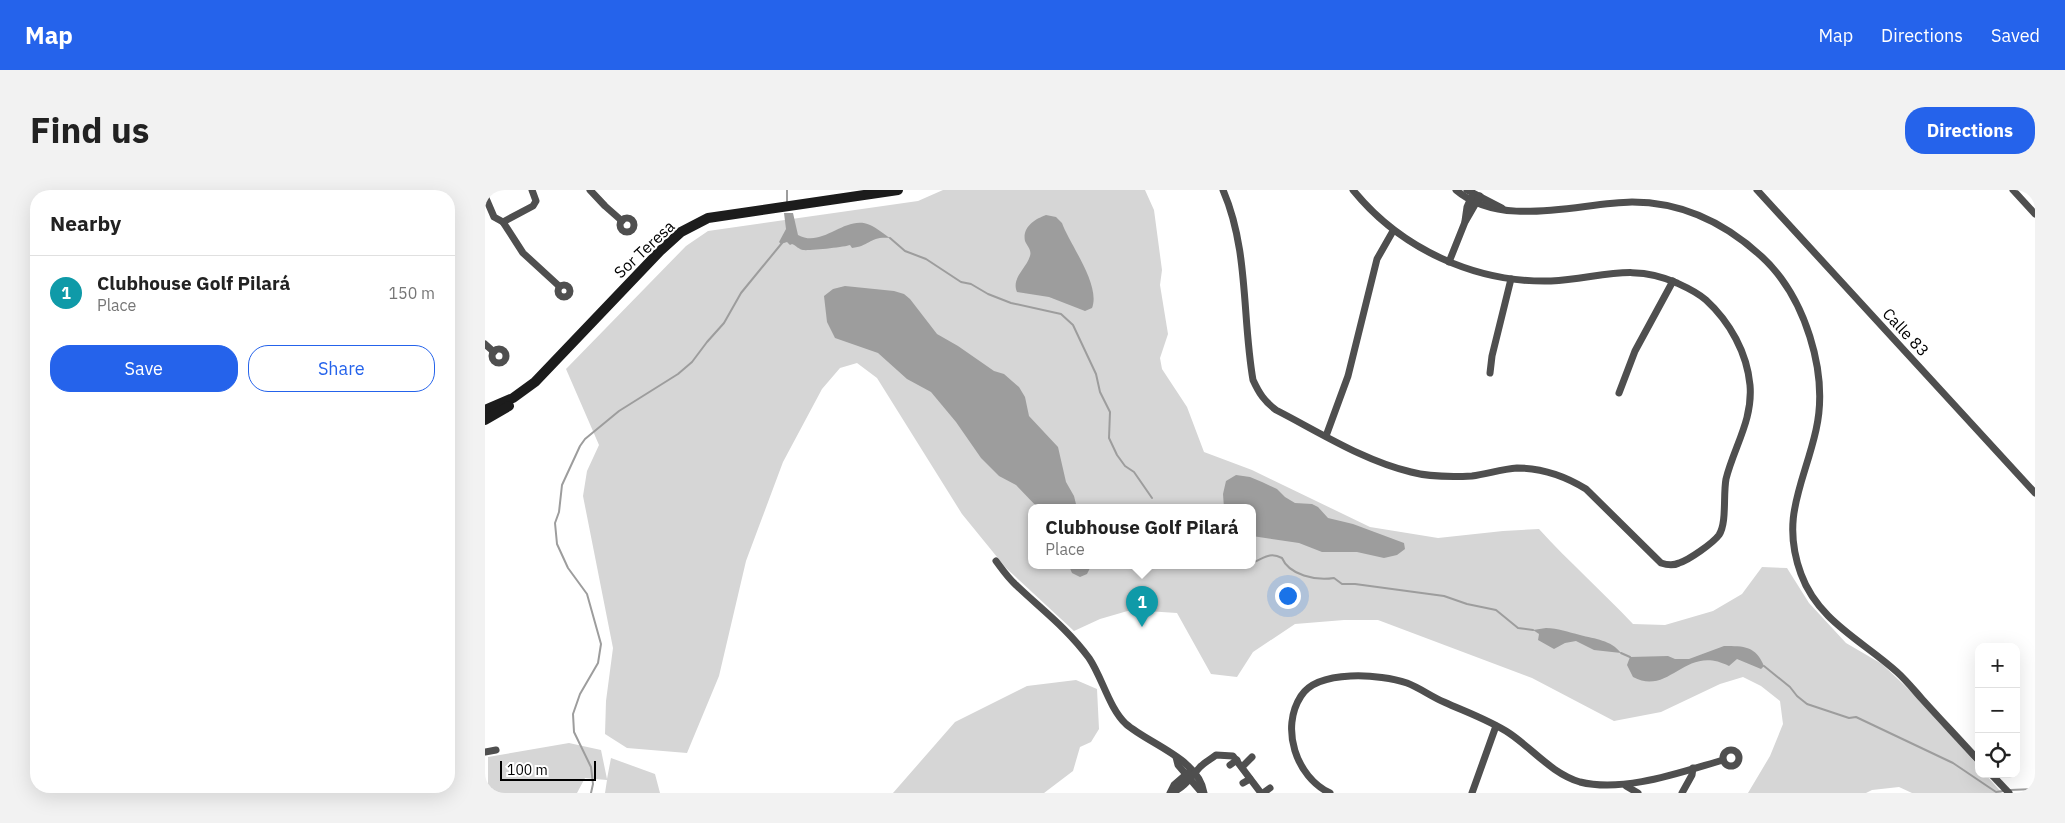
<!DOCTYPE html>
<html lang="en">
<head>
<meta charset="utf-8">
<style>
  body { margin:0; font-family:"IBM Plex Sans",sans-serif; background:#f2f2f2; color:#222 }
  .controls { position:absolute; right:15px; bottom:15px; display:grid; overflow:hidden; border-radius:10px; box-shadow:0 5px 20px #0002 }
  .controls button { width:45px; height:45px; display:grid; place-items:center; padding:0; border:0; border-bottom:1px solid #e0e0e0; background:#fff; color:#222; font:25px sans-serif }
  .scale { position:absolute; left:15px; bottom:12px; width:96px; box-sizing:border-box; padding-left:5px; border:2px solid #000; border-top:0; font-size:14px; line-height:18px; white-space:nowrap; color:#000; -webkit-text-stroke:4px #fff; paint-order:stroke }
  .you { position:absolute; left:802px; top:405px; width:18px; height:18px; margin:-12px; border:4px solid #fff; border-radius:50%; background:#1a73e8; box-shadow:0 0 0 8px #1a73e833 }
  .badge { display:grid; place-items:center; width:32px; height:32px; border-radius:50%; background:#2563eb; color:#fff; font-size:16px; font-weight:700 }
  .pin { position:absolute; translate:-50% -41px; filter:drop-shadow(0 1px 2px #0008) }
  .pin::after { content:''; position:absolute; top:26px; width:18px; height:15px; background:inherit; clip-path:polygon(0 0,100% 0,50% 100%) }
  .popup { position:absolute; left:543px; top:314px; width:228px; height:65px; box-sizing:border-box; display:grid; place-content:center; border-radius:10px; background:#fff; filter:drop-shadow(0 1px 4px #0005); font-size:16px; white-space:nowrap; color:#767676 }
  .popup b { font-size:19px; color:#222 }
  .popup::after { content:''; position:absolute; left:50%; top:100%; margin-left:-10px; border:10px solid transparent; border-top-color:#fff }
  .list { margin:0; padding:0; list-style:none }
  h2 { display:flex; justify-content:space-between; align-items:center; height:65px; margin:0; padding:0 20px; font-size:21px }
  h2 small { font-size:16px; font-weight:400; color:#767676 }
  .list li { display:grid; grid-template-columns:32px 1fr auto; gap:15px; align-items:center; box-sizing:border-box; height:75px; padding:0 20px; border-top:1px solid #e0e0e0 }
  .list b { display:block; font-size:19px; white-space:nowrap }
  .list p { margin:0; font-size:16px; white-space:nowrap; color:#767676 }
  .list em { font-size:16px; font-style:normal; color:#767676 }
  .actions { display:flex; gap:10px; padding:15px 20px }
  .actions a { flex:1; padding:11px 0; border:1px solid #2563eb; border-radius:20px; text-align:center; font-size:18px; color:#2563eb }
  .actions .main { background:#2563eb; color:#fff }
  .icon { flex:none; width:28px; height:28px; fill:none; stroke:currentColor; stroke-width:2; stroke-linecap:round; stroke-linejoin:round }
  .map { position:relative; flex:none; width:1550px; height:603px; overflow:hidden; border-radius:20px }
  header { display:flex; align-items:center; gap:30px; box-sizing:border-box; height:70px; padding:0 25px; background:#2563eb; color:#fff }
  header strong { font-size:24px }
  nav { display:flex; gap:28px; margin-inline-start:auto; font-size:18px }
  .intro { display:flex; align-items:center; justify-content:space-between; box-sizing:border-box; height:120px; padding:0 30px }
  h1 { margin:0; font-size:35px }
  .button { padding:12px 22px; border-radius:20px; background:#2563eb; color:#fff; font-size:18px; font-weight:700 }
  main { display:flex; gap:30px; padding:0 30px }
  aside { flex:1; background:#fff; border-radius:20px; box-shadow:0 5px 20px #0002 }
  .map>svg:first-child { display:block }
  .green { fill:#d6d6d6; fill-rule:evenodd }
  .water { fill:#9d9d9d }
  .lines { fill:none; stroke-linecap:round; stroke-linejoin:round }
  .stream { stroke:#9d9d9d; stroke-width:2 }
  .street { stroke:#4f4f4f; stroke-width:7 }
  .secondary { stroke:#1c1c1c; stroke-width:10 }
  .labels { text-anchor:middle; stroke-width:4; stroke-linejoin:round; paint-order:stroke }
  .street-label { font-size:16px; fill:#000; stroke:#fff }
</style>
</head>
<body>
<header>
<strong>Map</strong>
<nav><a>Map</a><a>Directions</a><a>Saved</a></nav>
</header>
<div class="intro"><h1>Find us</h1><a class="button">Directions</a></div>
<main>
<aside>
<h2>Nearby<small></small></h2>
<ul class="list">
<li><span class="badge" style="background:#0f9aa8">1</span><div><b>Clubhouse Golf Pilará</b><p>Place</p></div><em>150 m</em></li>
</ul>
<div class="actions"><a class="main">Save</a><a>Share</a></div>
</aside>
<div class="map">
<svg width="1550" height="603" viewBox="0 0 1550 603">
  <rect width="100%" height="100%" fill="#fff"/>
  <g class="green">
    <path d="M458 0H660L669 20 677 80 675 95 683 144 675 168 677 179 702 217 719 262 767 280 885 337 953 348 1018 341 1054 339C1084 372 1117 401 1148 434L1180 435 1228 421 1257 404 1277 377 1302 378 1324 413 1361 453 1397 474 1436 511 1494 577V584H1500L1517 603H1427L1414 597 1387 600 1381 603H1263L1285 566 1298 534 1295 511 1276 496 1258 487 1235 494 1176 522 1129 531 1047 488 893 430H859L810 434 768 462 752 487 726 484 692 423 646 420 615 429 589 441 521 378 477 324 392 188 372 173 355 178 337 199 298 272 261 371 234 486 202 563 142 558 120 544 121 511 128 458 98 306 102 281 114 255 81 179 201 56 223 41 433 11ZM547 318H767V376H547Z"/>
    <polygon points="591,490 612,499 614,539 606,552 595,557 588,581 559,603 408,603 470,532 542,496"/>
    <polygon points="84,553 116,560 122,589 126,568 170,584 175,603 120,603 122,590 100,588 92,603 3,603 3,567"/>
  </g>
  <g class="water">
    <path d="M299 23H308L313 45C338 59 360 24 385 35 392 38 399 44 405 48 385 46 385 56 367 58L365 55C360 57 323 61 318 60 315 60 310 55 307 54L305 55 302 52 296 54 294 52 301 39Z"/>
    <path d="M561 25 571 27 577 33C585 55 616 95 607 118L600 121 564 107 532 102C526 88 541 79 545 66 547 60 542 56 540 51 537 37 550 29 561 25Z"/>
    <polygon points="360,96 409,101 419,104 425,109 452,144 473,156 509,181 519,184 534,197 540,207 544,226 573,257 581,292 589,306 592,318 553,318 531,295 514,286 496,268 471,232 446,202 422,189 393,163 350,148 342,132 339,106 348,99"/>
    <polygon points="751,285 765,287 777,292 792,299 800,307 810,313 827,314 833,317 843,328 868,334 919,353 920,359 912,365 899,368 872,362 837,362 814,353 767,346 767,318 739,318 738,304 741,291"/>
    <polygon points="584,376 606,376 602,384 595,387 587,383"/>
    <path d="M1061 438C1073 438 1083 442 1095 445 1110 449 1126 450 1136 463L1109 460 1091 451 1080 453 1069 459 1053 450 1054 444 1048 440Z"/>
    <path d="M1239 456C1259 456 1271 456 1279 476L1276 479 1252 469 1244 476C1200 453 1185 507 1148 487L1142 475 1145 467 1183 466 1190 469H1204Z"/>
  </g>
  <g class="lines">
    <g class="stream">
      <polyline points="302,13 302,0"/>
      <polyline points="405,48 420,61 441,69 476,92 486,94 503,104 526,113 576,124 588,135 611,184 615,202 625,222 624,248 632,265 640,276 649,282 667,308"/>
      <path d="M767 373C778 369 784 361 797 368 804 385 831 391 849 388L857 394H870L959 406 982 414 1011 420 1033 438 1048 440"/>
      <polyline points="1136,463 1145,467"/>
      <polyline points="1279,476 1305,497 1312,506 1322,514 1364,528 1371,527 1468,573 1511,602 1518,601"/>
      <polyline points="1525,600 1550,599"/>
      <polyline points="106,603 108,594 106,577 89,542 88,524 95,504 113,473 116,454 102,404 83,378 72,354 70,333 74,322 77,295 95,256 100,249 134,221 193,184 207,172 222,152 239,133 256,103 297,53"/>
    </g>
    <g class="street">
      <polyline points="105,0 120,16 137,31"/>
      <path d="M738 0C764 60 757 127 768 190 774 203 779 211 791 220 834 242 879 271 926 282 945 287 968 287 987 286 1002 284 1017 279 1032 278 1058 278 1080 286 1101 299L1176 373C1182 375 1188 376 1194 373 1204 370 1228 353 1234 345 1242 333 1238 305 1241 289 1249 257 1268 230 1265 195 1262 163 1245 132 1221 110 1212 102 1203 98 1192 93 1146 72 1113 89 1066 91 990 93 916 59 868 0"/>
      <path d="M971 0C1017 39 1093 13 1147 12 1196 12 1240 33 1276 66 1320 106 1344 183 1331 240 1319 294 1295 327 1316 384 1333 431 1378 451 1412 482 1421 490 1429 500 1437 509 1456 530 1475 550 1494 571"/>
      <polyline points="982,0 1017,18"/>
      <polyline points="1272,0 1550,303"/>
      <polyline points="1528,0 1550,24"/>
      <polyline points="0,6 9,27 18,32 38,63 74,96"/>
      <circle cx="142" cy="35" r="7"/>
      <polyline points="980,31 982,17 987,6"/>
      <polyline points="18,32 48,16 51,11 47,0"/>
      <polyline points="964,72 980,32 995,6"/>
      <circle cx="79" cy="101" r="6"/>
      <polyline points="0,154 9,162"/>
      <circle cx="14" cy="166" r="7"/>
      <polyline points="1005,183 1007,166 1026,89"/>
      <polyline points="1134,203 1150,161 1188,91"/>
      <polyline points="841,246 863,186 892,69 908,41"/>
      <path d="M511 371C517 379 523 388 531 395 556 419 582 438 604 468 617 487 624 518 641 534 664 554 714 569 719 603"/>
      <circle cx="1246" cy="568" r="8"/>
      <polyline points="0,562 11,560"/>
      <polyline points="691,567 693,575 717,603"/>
      <polyline points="745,575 752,570"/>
      <polyline points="757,577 767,567"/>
      <polyline points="1506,584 1524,603"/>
      <polyline points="758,593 765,589"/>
      <polyline points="1141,596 1153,603"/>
      <polyline points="685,603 689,595 704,582"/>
      <path d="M686 603C699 598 706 587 715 577 720 572 726 569 731 565L748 566 776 603"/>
      <polyline points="778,603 785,598"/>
      <path d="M845 603C811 587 795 538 816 506 833 479 896 484 922 493 935 498 947 507 959 512 981 522 1004 530 1024 543 1048 559 1066 583 1095 592 1139 603 1196 582 1238 570"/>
      <polyline points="987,603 1011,536"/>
      <polyline points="1197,603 1207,585 1208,578"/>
    </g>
    <g class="secondary">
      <polyline points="0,220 28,208 50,192 175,61 196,42 223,28 413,0"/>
      <polyline points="0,230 24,216"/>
    </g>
  </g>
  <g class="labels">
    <g class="street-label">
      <text transform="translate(159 59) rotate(-43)" y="6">Sor Teresa</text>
      <text transform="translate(1421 142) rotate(47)" y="6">Calle 83</text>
    </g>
  </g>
</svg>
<div class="controls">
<button>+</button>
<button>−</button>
<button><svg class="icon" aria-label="locate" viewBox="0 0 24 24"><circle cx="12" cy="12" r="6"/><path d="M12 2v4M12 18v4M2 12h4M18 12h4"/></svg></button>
</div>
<div class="scale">100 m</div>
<div class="you"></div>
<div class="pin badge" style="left:657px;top:437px;background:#0f9aa8">1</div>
<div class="popup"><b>Clubhouse Golf Pilará</b>Place</div>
</div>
</main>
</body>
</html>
